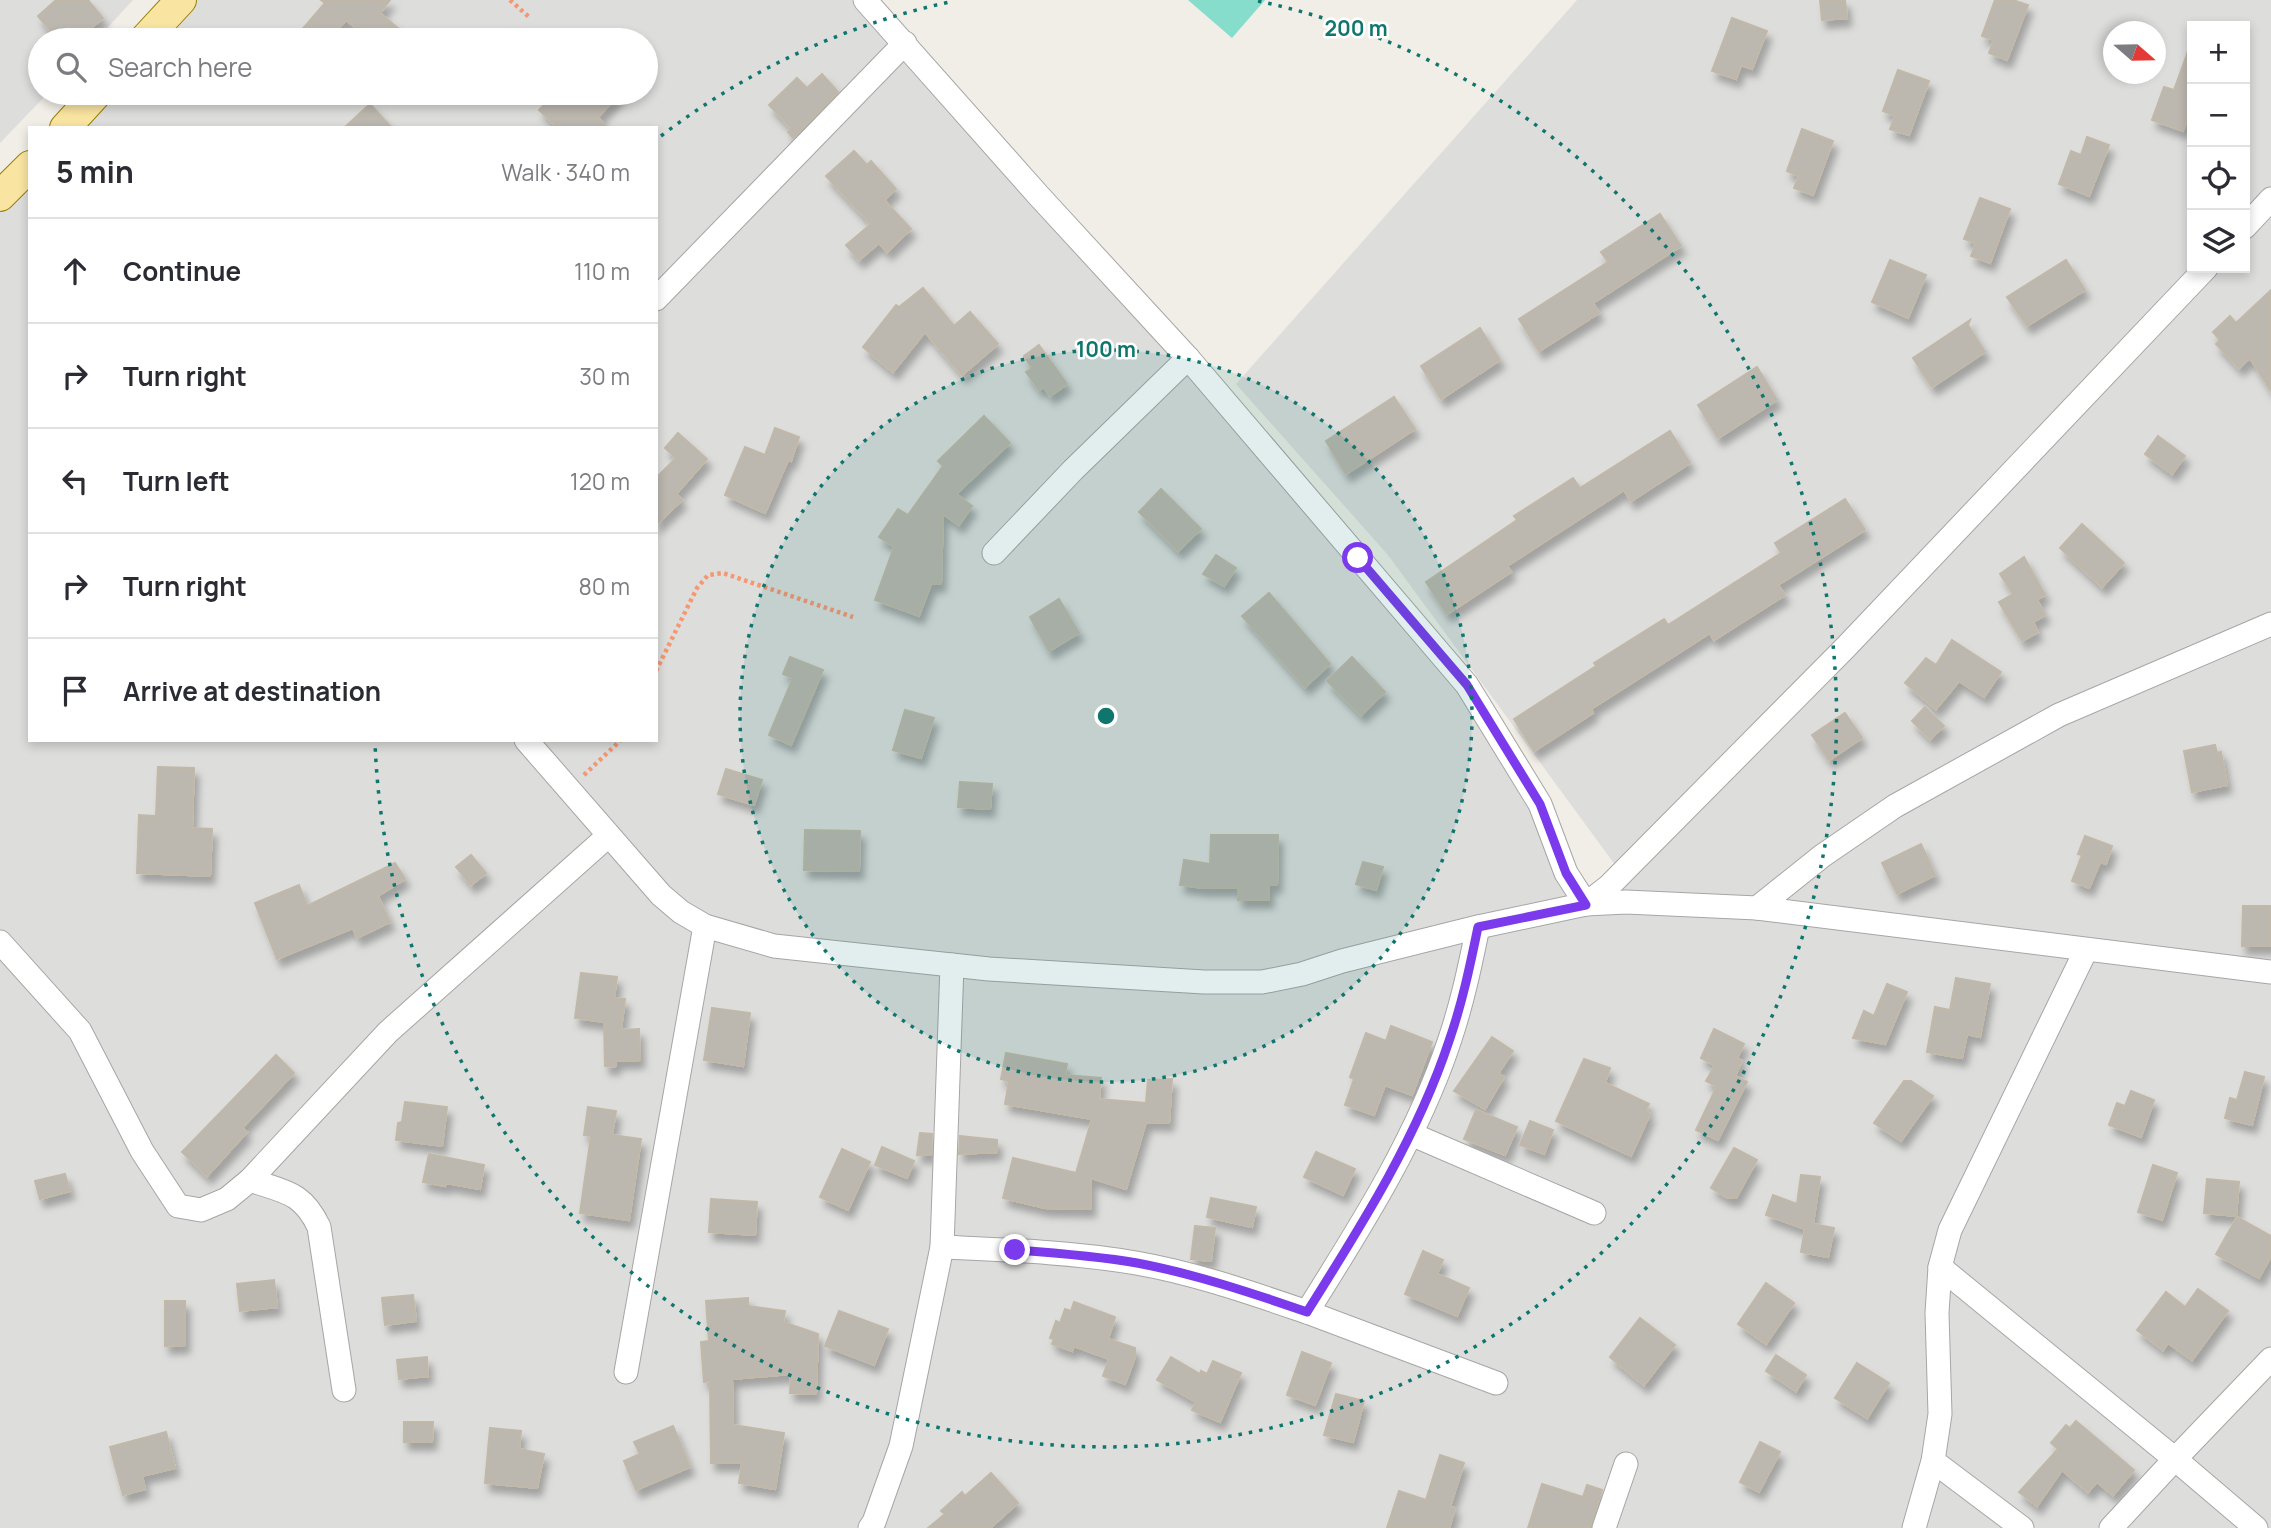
<!DOCTYPE html>
<html lang="en">
<head>
<meta charset="utf-8">
<style>
  body { margin:0; font-family:Manrope,sans-serif; background:#f2f2f3; color:#2b2b33 }
  .controls { position:absolute; right:21px; top:21px; display:grid; overflow:hidden; border-radius:0px; box-shadow:0 4px 10px #0003 }
  .controls button { width:63px; height:63px; display:grid; place-items:center; padding:0; border:0; border-bottom:2px solid #e1e1e2; background:#fff; color:#2b2b33; font:35px sans-serif }
  .compass { position:absolute; left:2103px; top:21px; width:63px; height:63px; border-radius:50%; background:#fff; box-shadow:0 4px 10px #0003; rotate:110deg }
  .stop { position:absolute; width:21px; height:21px; margin:-16px; border:5px solid #7c3aed; border-radius:50%; background:#fff }
  .stop.end { background:#7c3aed; border-color:#fff; box-shadow:0 2px 7px #0008 }
  .list { margin:0; padding:0; list-style:none }
  h2 { display:flex; justify-content:space-between; align-items:center; height:91px; margin:0; padding:0 28px; font-size:30px }
  h2 small { font-size:23px; font-weight:400; color:#7c7c81 }
  .list li { display:grid; grid-template-columns:46px 1fr auto; gap:21px; align-items:center; box-sizing:border-box; height:105px; padding:0 28px; border-top:2px solid #e1e1e2 }
  .list b { display:block; font-size:26px; white-space:nowrap }
  .list em { font-size:23px; font-style:normal; color:#7c7c81 }
  .icon { flex:none; width:38px; height:38px; fill:none; stroke:currentColor; stroke-width:2; stroke-linecap:round; stroke-linejoin:round }
  .map { position:relative; flex:none; width:2271px; height:1528px; overflow:hidden }
  .search { position:absolute; background:#fff; box-shadow:0 4px 10px #0003; left:28px; top:28px; width:630px; height:77px; display:flex; align-items:center; gap:18px; box-sizing:border-box; padding:0 24px; border-radius:38px; color:#7c7c81; font-size:26px }
  .panel { position:absolute; background:#fff; box-shadow:0 4px 10px #0003; left:28px; top:126px; width:630px; height:616px; border-radius:0px }
  .map>svg:first-child { display:block }
  .residential { fill:#dddddc; fill-rule:evenodd }
  .pitch { fill:#86ddcb }
  .building { fill:#bcb7af; stroke:#c1b8a8; stroke-width:2; filter:url(#shadow) }
  .lines { fill:none; stroke-linecap:round; stroke-linejoin:round }
  .minor-casing { stroke:#a6a6a6; stroke-width:25 }
  .major-casing { stroke:#978103; stroke-width:32 }
  .path { stroke:#f79670; stroke-width:4.5; stroke-dasharray:3.5 3.5; stroke-linecap:butt }
  .minor { stroke:#fff; stroke-width:23 }
  .major { stroke:#fae4a1; stroke-width:30 }
  .route { stroke:#7c3aed; stroke-width:9 }
  .ring { fill:none; stroke:#0f766e; stroke-width:3.5; stroke-dasharray:3.5 7 }
  .centre { fill:#0f766e; stroke:#fff; stroke-width:3.5 }
  .ring-label { font-size:21px; text-anchor:middle; font-weight:bold; fill:#0f766e; stroke:#fff; stroke-width:5; stroke-linejoin:round; paint-order:stroke }
</style>
</head>
<body>
<div class="map">
<svg width="2271" height="1528" viewBox="0 0 2271 1528">
  <defs>
    <filter id="shadow"><feDropShadow dx="4.5" dy="8" stdDeviation="3.5" flood-color="#0004"/></filter>
  </defs>
  <rect width="100%" height="100%" fill="#f0eee6"/>
  <g class="residential">
    <polygon points="0,0 133,0 96,40 40,40 40,93 48,93 0,143"/>
    <path d="M181 0H865L1467 685 1586 904 1621 873 1388 555 1236 384 1577 0H2271V1528H0V196L30 166V740H656V128H65L97 93H646V40H144ZM2192 26H2245V268H2192ZM2114 32H2156V74H2114Z"/>
  </g>
  <polygon class="pitch" points="1188,0 1265,0 1232,38"/>
  <g class="building">
    <polygon points="56,0 88,0 103,18 76,40 58,40 38,16"/>
    <polygon points="321,0 390,0 380,13 412,40 371,40 346,20 328,40 293,40 325,3"/>
    <polygon points="1820,0 1845,0 1847,18 1822,20"/>
    <polygon points="1995,0 2013,0 2028,5 2007,60 1989,53 1994,40 1982,36"/>
    <polygon points="1732,18 1767,31 1752,69 1741,65 1736,79 1712,71"/>
    <polygon points="2190,46 2192,47 2192,106 2183,131 2152,120 2164,87 2174,90"/>
    <polygon points="1898,70 1929,81 1909,135 1890,129 1895,116 1883,111"/>
    <polygon points="822,74 838,92 793,138 788,132 791,128 769,105 797,78 807,88"/>
    <polygon points="555,93 621,93 598,117 607,128 558,128 539,110"/>
    <polygon points="370,104 392,128 344,128"/>
    <polygon points="1802,129 1833,141 1813,195 1794,188 1799,176 1787,171"/>
    <polygon points="2087,137 2109,145 2089,196 2059,184 2071,151 2081,155"/>
    <polygon points="854,151 867,165 871,161 896,189 884,200 911,229 887,252 879,243 859,260 846,245 871,224 826,176"/>
    <polygon points="1980,198 2010,209 1990,263 1971,256 1976,243 1964,239"/>
    <polygon points="1660,214 1681,246 1593,303 1599,313 1539,351 1519,319 1608,262 1601,252"/>
    <polygon points="1890,260 1926,275 1908,318 1872,302"/>
    <polygon points="2066,260 2085,290 2027,326 2007,297"/>
    <polygon points="923,288 954,326 970,312 998,344 962,375 925,332 893,372 863,347 896,305 899,307"/>
    <polygon points="2271,290 2271,391 2250,358 2239,368 2216,344 2220,340 2213,332 2230,316 2236,323"/>
    <polygon points="1970,320 1968,325 1985,352 1932,387 1913,358"/>
    <polygon points="1480,328 1500,360 1441,399 1421,366"/>
    <polygon points="1039,345 1067,384 1050,396 1044,387 1039,390 1026,372 1032,368 1024,356"/>
    <polygon points="1757,367 1777,400 1718,438 1698,405"/>
    <polygon points="1394,397 1415,429 1346,474 1326,441"/>
    <polygon points="984,416 1010,443 956,494 972,506 959,525 943,514 941,584 931,584 919,616 875,600 894,547 879,537 898,509 908,515 943,466 938,461"/>
    <polygon points="775,428 799,437 791,461 788,460 765,513 725,495 745,447 765,455"/>
    <polygon points="1670,431 1690,463 1631,501 1624,490 1507,566 1511,572 1447,614 1426,582 1517,520 1514,516 1573,478 1580,488"/>
    <polygon points="678,433 707,459 676,494 682,500 656,525 656,473 658,476 676,458 665,448"/>
    <polygon points="2158,436 2185,456 2172,474 2145,454"/>
    <polygon points="1161,489 1201,529 1178,551 1139,512"/>
    <polygon points="1845,499 1865,530 1778,585 1785,595 1714,640 1710,633 1591,709 1593,713 1534,751 1514,719 1596,666 1594,663 1664,619 1668,625 1781,553 1775,543"/>
    <polygon points="2082,524 2124,563 2102,587 2060,548"/>
    <polygon points="1216,555 1236,568 1224,586 1203,574"/>
    <polygon points="2024,557 2045,595 2037,600 2045,615 2033,622 2038,632 2022,641 1999,602 2013,594 2000,574"/>
    <polygon points="1269,593 1330,664 1305,687 1242,616"/>
    <polygon points="1059,599 1079,633 1049,651 1030,617"/>
    <polygon points="1952,640 2001,672 1984,697 1959,681 1936,709 1905,683 1926,658 1936,665"/>
    <polygon points="790,657 823,670 791,745 769,735 793,678 783,674"/>
    <polygon points="1352,657 1385,692 1361,715 1327,681"/>
    <polygon points="1925,707 1944,726 1930,739 1912,721"/>
    <polygon points="905,710 934,718 921,758 893,750"/>
    <polygon points="1845,713 1862,738 1829,760 1812,735"/>
    <polygon points="2215,745 2217,753 2221,752 2227,785 2192,792 2184,751"/>
    <polygon points="158,767 194,768 192,828 212,829 210,876 137,873 139,815 156,816"/>
    <polygon points="726,769 762,780 754,805 718,794"/>
    <polygon points="960,782 992,784 990,809 958,807"/>
    <polygon points="805,830 860,831 859,871 804,870"/>
    <polygon points="1211,835 1278,835 1277,885 1269,885 1269,900 1238,900 1238,888 1204,888 1180,885 1184,860 1210,864"/>
    <polygon points="2085,836 2112,846 2106,864 2100,862 2089,888 2072,881 2082,855 2078,854"/>
    <polygon points="1921,844 1935,875 1897,894 1882,863"/>
    <polygon points="471,855 486,873 471,885 456,867"/>
    <polygon points="1363,862 1383,867 1376,890 1356,884"/>
    <polygon points="395,863 405,879 378,896 390,922 357,938 353,928 277,959 255,903 299,885 307,906"/>
    <polygon points="2243,906 2271,906 2271,946 2242,946"/>
    <polygon points="581,973 617,977 614,998 625,999 621,1030 639,1029 640,1060 616,1061 615,1067 605,1066 604,1022 575,1018"/>
    <polygon points="1956,978 1990,984 1980,1037 1967,1034 1962,1058 1927,1052 1935,1007 1950,1010"/>
    <polygon points="1887,984 1907,992 1885,1044 1853,1038 1864,1011 1874,1016"/>
    <polygon points="712,1008 750,1013 743,1066 704,1060"/>
    <polygon points="1391,1026 1432,1042 1412,1095 1385,1085 1374,1115 1345,1105 1354,1079 1350,1077 1366,1033 1386,1041"/>
    <polygon points="1714,1029 1744,1044 1737,1058 1742,1061 1735,1076 1747,1082 1718,1140 1696,1130 1717,1086 1706,1081 1715,1065 1701,1058"/>
    <polygon points="1492,1037 1513,1051 1498,1074 1504,1077 1485,1109 1454,1091"/>
    <polygon points="1006,1053 1067,1064 1065,1075 1101,1078 1099,1099 1146,1103 1148,1080 1172,1079 1169,1123 1146,1122 1126,1189 1091,1178 1091,1209 1045,1208 1003,1198 1013,1158 1076,1173 1092,1119 1005,1104 1009,1081 1001,1079"/>
    <polygon points="276,1055 294,1073 242,1128 247,1132 207,1176 182,1152"/>
    <polygon points="1584,1059 1610,1068 1605,1083 1649,1104 1645,1111 1650,1114 1631,1156 1556,1121"/>
    <polygon points="2245,1072 2264,1077 2252,1125 2225,1118 2230,1098 2237,1100"/>
    <polygon points="1904,1081 1911,1081 1933,1096 1901,1141 1874,1123"/>
    <polygon points="2131,1091 2154,1100 2141,1137 2109,1125 2117,1103 2125,1106"/>
    <polygon points="405,1102 447,1107 442,1146 396,1140 398,1123 402,1122"/>
    <polygon points="588,1107 616,1111 612,1135 641,1139 629,1220 580,1213 591,1136 584,1135"/>
    <polygon points="1476,1110 1517,1127 1505,1155 1464,1139"/>
    <polygon points="1530,1121 1553,1130 1544,1154 1520,1145"/>
    <polygon points="920,1133 932,1134 931,1155 917,1155"/>
    <polygon points="960,1136 997,1140 997,1152 959,1154"/>
    <polygon points="882,1147 914,1161 907,1178 875,1165"/>
    <polygon points="1734,1148 1757,1160 1736,1198 1728,1198 1711,1188"/>
    <polygon points="842,1149 870,1162 848,1210 820,1197"/>
    <polygon points="1316,1152 1355,1169 1343,1195 1304,1177"/>
    <polygon points="429,1154 484,1165 480,1189 446,1183 445,1186 423,1182"/>
    <polygon points="2153,1165 2177,1173 2162,1220 2138,1212"/>
    <polygon points="65,1174 70,1191 40,1199 35,1181"/>
    <polygon points="1801,1175 1820,1177 1813,1224 1834,1228 1828,1257 1801,1252 1805,1229 1766,1215 1773,1195 1797,1204"/>
    <polygon points="2207,1179 2239,1182 2236,1216 2204,1213"/>
    <polygon points="1211,1198 1256,1207 1252,1227 1207,1217"/>
    <polygon points="711,1199 757,1202 755,1235 709,1232"/>
    <polygon points="2237,1217 2271,1236 2271,1256 2259,1278 2216,1254"/>
    <polygon points="1195,1226 1215,1228 1211,1261 1191,1259"/>
    <polygon points="1423,1251 1443,1260 1437,1274 1469,1288 1457,1316 1405,1294"/>
    <polygon points="274,1280 277,1307 240,1311 237,1284"/>
    <polygon points="1766,1283 1794,1303 1766,1344 1738,1324"/>
    <polygon points="2198,1289 2228,1311 2192,1360 2168,1343 2163,1350 2137,1330 2166,1292 2185,1307"/>
    <polygon points="413,1295 416,1321 385,1325 382,1298"/>
    <polygon points="748,1298 748,1306 785,1311 783,1322 818,1334 816,1394 790,1393 791,1374 732,1379 733,1425 784,1433 775,1489 739,1483 742,1463 711,1463 710,1381 704,1382 701,1342 709,1341 706,1301"/>
    <polygon points="165,1301 185,1301 185,1345 165,1346"/>
    <polygon points="1074,1302 1115,1317 1108,1339 1135,1348 1135,1357 1125,1384 1103,1376 1109,1359 1074,1346 1072,1351 1052,1344 1054,1339 1050,1338 1056,1321 1060,1323 1065,1309 1071,1311"/>
    <polygon points="839,1311 888,1329 874,1365 825,1346"/>
    <polygon points="1640,1318 1675,1345 1644,1385 1610,1357"/>
    <polygon points="1302,1352 1331,1363 1315,1405 1287,1395"/>
    <polygon points="1776,1355 1806,1375 1796,1391 1766,1371"/>
    <polygon points="427,1357 428,1376 399,1379 397,1360"/>
    <polygon points="1171,1357 1200,1374 1201,1371 1207,1374 1213,1361 1241,1373 1220,1422 1192,1410 1196,1402 1157,1380"/>
    <polygon points="1857,1363 1889,1383 1867,1418 1835,1398"/>
    <polygon points="1336,1394 1364,1401 1353,1442 1324,1435"/>
    <polygon points="2076,1421 2134,1470 2113,1495 2097,1482 2088,1492 2062,1470 2037,1506 2019,1492 2058,1449 2051,1443 2066,1425 2070,1428"/>
    <polygon points="404,1422 433,1422 432,1442 404,1442"/>
    <polygon points="673,1426 690,1467 636,1490 624,1461 640,1454 634,1442"/>
    <polygon points="490,1428 521,1431 519,1449 544,1454 537,1488 485,1483"/>
    <polygon points="166,1432 175,1468 142,1476 145,1489 123,1495 110,1447"/>
    <polygon points="1760,1442 1780,1452 1759,1492 1740,1482"/>
    <polygon points="1440,1455 1464,1463 1450,1507 1455,1508 1449,1528 1387,1528 1399,1491 1426,1500"/>
    <polygon points="991,1473 1018,1503 990,1528 928,1528 945,1514 941,1511 962,1492 965,1496"/>
    <polygon points="1542,1484 1583,1497 1587,1485 1602,1490 1590,1528 1528,1528"/>
  </g>
  <g class="lines">
    <defs>
      <g id="minor">
        <polyline points="865,0 1039,196 1188,358 1467,685 1540,804 1566,873 1586,904"/>
        <polyline points="2245,227 2271,199"/>
        <polyline points="656,299 905,43"/>
        <polyline points="994,553 1073,470 1188,358"/>
        <polyline points="526,740 661,895 681,912 705,926 774,946 989,969 1204,982 1262,982 1302,974 1342,961 1478,927 1586,904 1626,902 1757,908 2271,972"/>
        <polyline points="1586,904 1609,886 1845,648 2206,268"/>
        <polyline points="1757,908 1822,856 1895,806 2059,715 2271,624"/>
        <polyline points="0,942 80,1031 142,1151 178,1206 201,1210 227,1199 250,1180 388,1032 608,836"/>
        <polyline points="1411,1134 1594,1213"/>
        <path d="M250 1180C284 1192 302 1191 319 1227L344 1390"/>
        <path d="M942 1247C1007 1250 1072 1252 1136 1263 1194 1273 1251 1293 1307 1312 1361 1226 1417 1138 1449 1042 1462 1004 1470 966 1478 927"/>
        <polyline points="1940,1267 2175,1459 2256,1528"/>
        <polyline points="1307,1312 1496,1383"/>
        <polyline points="626,1372 705,926"/>
        <polyline points="1933,1461 2022,1528"/>
        <polyline points="870,1528 874,1522 901,1446 942,1247 952,965"/>
        <polyline points="1604,1528 1626,1464"/>
        <polyline points="1914,1528 1933,1461 1940,1414 1937,1313 1940,1267 1950,1230 2086,950"/>
        <polyline points="2111,1528 2175,1459 2271,1359"/>
      </g>
      <g id="major">
        <polyline points="144,40 181,0"/>
        <polyline points="65,128 97,93"/>
        <polyline points="0,196 30,166"/>
      </g>
    </defs>
    <use href="#minor" class="minor-casing"/>
    <use href="#major" class="major-casing"/>
    <g class="path">
      <polyline points="510,0 529,17"/>
      <polyline points="656,671 697,588 708,575 723,573 853,617"/>
      <polyline points="584,775 621,740"/>
    </g>
    <use href="#minor" class="minor"/>
    <use href="#major" class="major"/>
  </g>
  <g class="lines">
    <path class="route" d="M1015 1250C1056 1253 1097 1256 1137 1263 1195 1274 1252 1293 1307 1312 1361 1226 1417 1138 1449 1041 1462 1004 1470 966 1478 927L1586 905 1566 873 1540 804 1467 685 1358 558"/>
  </g>
  <circle cx="1106" cy="716" r="366" fill="#0f766e" fill-opacity=".12"/>
  <g class="ring">
    <circle cx="1106" cy="716" r="366"/>
    <path d="M661 136A731 731 0 0 1 954 1M1258 1A731 731 0 1 1 375 742"/>
  </g>
  <circle cx="1106" cy="716" r="10" class="centre"/>
  <g class="ring-label">
    <text x="1356" y="36">200 m</text>
    <text x="1106" y="357">100 m</text>
  </g>
</svg>
<div class="controls">
<button>+</button>
<button>−</button>
<button><svg class="icon" aria-label="locate" viewBox="0 0 24 24"><circle cx="12" cy="12" r="6"/><path d="M12 2v4M12 18v4M2 12h4M18 12h4"/></svg></button>
<button><svg class="icon" aria-label="layers" viewBox="0 0 24 24"><path d="M12 4l9 5-9 5-9-5zM3 14l9 5 9-5"/></svg></button>
</div>
<svg class="compass" viewBox="-18 -18 36 36"><path d="M0-13l5 13h-10z" fill="#e53935"/><path d="M0 13l5-13h-10z" fill="#7c7c81"/></svg>
<div class="stop" style="left:1358px;top:558px"></div>
<div class="stop end" style="left:1015px;top:1250px"></div>
<div class="search"><svg class="icon" aria-label="search" viewBox="0 0 24 24"><circle cx="10" cy="10" r="6"/><path d="M15 15l6 6"/></svg>Search here</div>
<section class="panel">
<h2>5 min<small>Walk · 340 m</small></h2>
<ul class="list">
<li><svg class="icon" aria-label="ahead" viewBox="0 0 24 24"><path d="M12 20V5M6 11l6-6 6 6"/></svg><div><b>Continue</b></div><em>110 m</em></li>
<li><svg class="icon" aria-label="right" viewBox="0 0 24 24"><path d="M7 20v-9h11M14 6l5 5-5 5"/></svg><div><b>Turn right</b></div><em>30 m</em></li>
<li><svg class="icon" aria-label="left" viewBox="0 0 24 24"><path d="M17 20v-9H6M10 6l-5 5 5 5"/></svg><div><b>Turn left</b></div><em>120 m</em></li>
<li><svg class="icon" aria-label="right" viewBox="0 0 24 24"><path d="M7 20v-9h11M14 6l5 5-5 5"/></svg><div><b>Turn right</b></div><em>80 m</em></li>
<li><svg class="icon" aria-label="arrive" viewBox="0 0 24 24"><path d="M6 21V4h12l-3 4 3 4H6"/></svg><div><b>Arrive at destination</b></div></li>
</ul>
</section>
</div>
</body>
</html>
